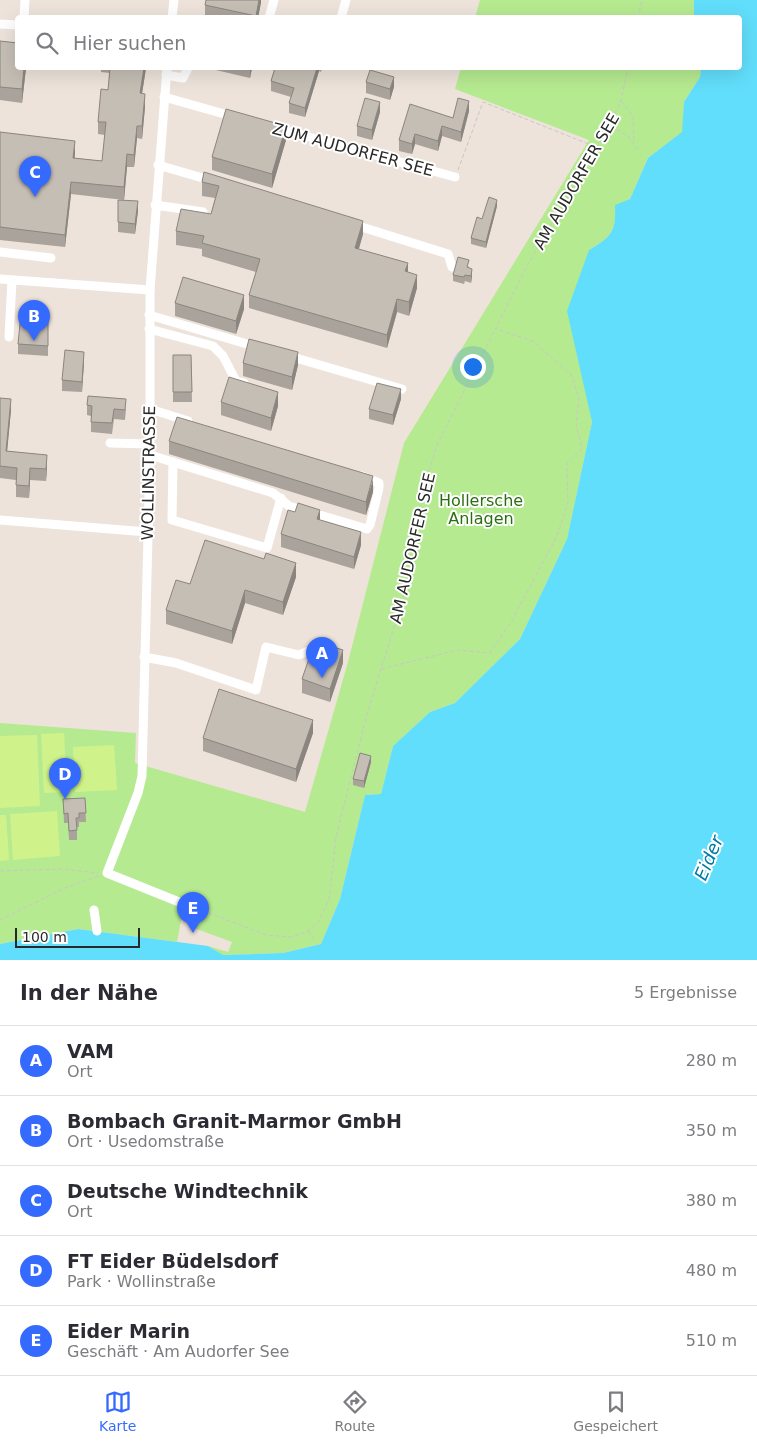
<!DOCTYPE html>
<html lang="de">
<head>
<meta charset="utf-8">
<style>
  body { margin:0; font-family:"DejaVu Sans",sans-serif; background:#f7f7f7; color:#2b2b33 }
  .scale { position:absolute; left:15px; bottom:12px; width:125px; box-sizing:border-box; padding-left:5px; border:2px solid #292929; border-top:0; font-size:14px; line-height:18px; white-space:nowrap; color:#292929; -webkit-text-stroke:4px #fff; paint-order:stroke }
  .you { position:absolute; left:472px; top:366px; width:18px; height:18px; margin:-12px; border:4px solid #fff; border-radius:50%; background:#1a73e8; box-shadow:0 0 0 8px #1a73e833 }
  .badge { display:grid; place-items:center; width:32px; height:32px; border-radius:50%; background:#356aff; color:#fff; font-size:16px; font-weight:700 }
  .pin { position:absolute; translate:-50% -41px; filter:drop-shadow(0 1px 2px #0008) }
  .pin::after { content:''; position:absolute; top:26px; width:18px; height:15px; background:inherit; clip-path:polygon(0 0,100% 0,50% 100%) }
  .list { margin:0; padding:0; list-style:none }
  h2 { display:flex; justify-content:space-between; align-items:center; height:65px; margin:0; padding:0 20px; font-size:21px }
  h2 small { font-size:16px; font-weight:400; color:#7c7c81 }
  .list li { display:grid; grid-template-columns:32px 1fr auto; gap:15px; align-items:center; box-sizing:border-box; height:70px; padding:0 20px; border-top:1px solid #e1e1e2 }
  .list b { display:block; font-size:19px; white-space:nowrap }
  .list p { margin:0; font-size:16px; white-space:nowrap; color:#7c7c81 }
  .list em { font-size:16px; font-style:normal; color:#7c7c81 }
  .icon { flex:none; width:28px; height:28px; fill:none; stroke:currentColor; stroke-width:2; stroke-linecap:round; stroke-linejoin:round }
  .map { position:relative; flex:none; width:757px; height:960px; overflow:hidden }
  .search { position:absolute; background:#fff; box-shadow:0 5px 20px #0002; left:15px; right:15px; top:15px; height:55px; display:flex; align-items:center; gap:12px; box-sizing:border-box; padding:0 18px; border-radius:5px; color:#7c7c81; font-size:19px }
  .sheet { height:415px; background:#fff }
  nav { display:flex; justify-content:space-around; align-items:center; box-sizing:border-box; height:70px; border-top:1px solid #e1e1e2; background:#fff; font-size:14px; color:#7c7c81 }
  nav a { display:grid; justify-items:center; gap:2px }
  nav .on { color:#356aff }
  .map>svg:first-child { display:block }
  .green { fill:#b6ea90 }
  .pitch { fill:#cff38a }
  .water { fill:#61defb }
  .lines { fill:none; stroke-linecap:round; stroke-linejoin:round }
  .path { stroke:#c7c7c7; stroke-width:1; stroke-dasharray:4 2.5; stroke-linecap:butt }
  .minor { stroke:#fff; stroke-width:9 }
  .wall { fill:#a9a39c }
  .shaded-wall { fill:#8a857f }
  .building { fill:#c5beb5; stroke:#8a857f }
  .labels { text-anchor:middle; stroke-width:4; stroke-linejoin:round; paint-order:stroke }
  .street-label { font-size:16px; fill:#292929; stroke:#fff }
  .park-label { font-size:16px; fill:#2c6e12; stroke:#fff }
  .water-label { font-size:18px; font-style:italic; fill:#007aa7; stroke:#fff }
</style>
</head>
<body>
<div class="map">
<svg width="757" height="960" viewBox="0 0 757 960">
  <rect width="100%" height="100%" fill="#ede3da"/>
  <g class="green">
    <polygon points="480,0 694,0 694,17 475,18"/>
    <path d="M461 68H701L700 77 684 102 683 132 648 158 630 199 615 206C616 232 612 236 589 250L587 395 592 422 567 539 520 639 455 703 430 712 393 746 381 794 365 795 340 899 321 944 283 953 222 955 208 946 228 952 232 942 194 928 197 918 195 913 178 906 182 915 177 942 78 929 0 944V723L136 733 135 763 305 812 348 662 404 443 589 140 455 89Z"/>
  </g>
  <g class="pitch">
    <polygon points="64,733 67,792 44,793 41,734"/>
    <polygon points="37,735 40,806 0,808 0,736"/>
    <polygon points="114,745 117,790 75,792 73,747"/>
    <polygon points="57,811 60,856 13,860 10,814"/>
    <polygon points="0,815 6,815 9,860 0,861"/>
  </g>
  <path class="water" d="M694 0H757V960H0V944L78 929 208 946 223 955 283 953 321 944 340 899 365 795 381 794 393 746 430 712 455 703 520 639 567 539 592 422 567 311 589 250C612 236 616 232 615 205L630 199 648 158 682 132 684 102 700 77 701 68H740V18L694 17Z"/>
  <g class="lines">
    <g class="path">
      <polyline points="638,18 642,0"/>
      <polyline points="621,101 633,116 634,142"/>
      <polyline points="611,126 629,137 639,151"/>
      <polyline points="458,170 483,102 596,147"/>
      <polyline points="381,669 458,650 490,653 511,622 557,536 568,503 567,463 582,449 576,425 579,399 572,376 533,341 496,329"/>
      <polyline points="0,871 63,869 98,873"/>
      <polyline points="196,908 266,935 291,937 306,932 319,921 329,900 336,837 367,714 405,592 416,519 436,447 528,264 610,125 621,100 628,68"/>
      <polyline points="0,920 67,887 99,876"/>
      <polyline points="308,931 315,940"/>
    </g>
    <g class="minor">
      <polyline points="24,18 25,0"/>
      <polyline points="172,18 174,0"/>
      <polyline points="269,18 274,0"/>
      <polyline points="341,18 346,0"/>
      <polyline points="0,24 18,25"/>
      <polyline points="167,68 150,290 150,455 142,776 138,793 107,873 184,904 189,919"/>
      <polyline points="166,75 183,78 188,68"/>
      <polyline points="164,97 235,117"/>
      <polyline points="276,128 455,177"/>
      <polyline points="158,165 213,181"/>
      <polyline points="155,205 203,212"/>
      <polyline points="352,224 448,254 452,267"/>
      <polyline points="0,252 51,258"/>
      <polyline points="0,279 150,290"/>
      <polyline points="149,315 257,347"/>
      <polyline points="149,329 213,346 223,356 236,381 244,383"/>
      <polyline points="9,337 12,280"/>
      <polyline points="289,356 402,389"/>
      <polyline points="150,409 188,421"/>
      <polyline points="110,443 150,444"/>
      <polyline points="150,455 273,493 289,506 367,529 370,525 379,488 379,483 362,476"/>
      <polyline points="173,462 172,520 267,548 281,498"/>
      <polyline points="0,520 147,532"/>
      <polyline points="144,657 176,663 256,690 266,647 299,655 308,651"/>
      <polyline points="94,910 97,931"/>
    </g>
  </g>
  <g class="wall">
    <polygon points="261,0 258,18 205,18 205,5"/>
    <polygon points="0,41 26,68 22,103 0,100"/>
    <polygon points="101,68 146,68 142,94 145,107 142,139 137,138 134,167 127,167 124,200 71,194 65,247 0,240 0,132 75,153 75,158 102,161 105,135 98,134 98,122 108,90 110,73 101,72"/>
    <polygon points="207,68 252,68 250,78"/>
    <polygon points="275,68 322,68 321,72 319,71 305,117 289,113 289,103 291,97 271,91 271,81"/>
    <polygon points="366,82 394,87 390,100 366,93"/>
    <polygon points="469,111 461,142 442,136 438,151 415,144 412,154 399,151 399,140"/>
    <polygon points="380,112 372,140 357,136 357,126"/>
    <polygon points="286,140 272,188 212,170 212,157"/>
    <polygon points="204,172 363,234 359,249 408,272 417,288 409,316 397,312 387,348 249,308 249,295 256,272 202,256 202,249 176,245 176,231 211,214 215,198 202,196 202,182"/>
    <polygon points="118,200 138,211 135,234 118,232"/>
    <polygon points="497,206 486,248 471,244 471,238 482,219"/>
    <polygon points="469,266 468,268 472,276 471,283 465,281 464,284 453,281 453,275"/>
    <polygon points="175,303 244,309 236,334 175,316"/>
    <polygon points="48,317 48,356 18,354 18,344"/>
    <polygon points="173,355 191,355 192,402 173,402"/>
    <polygon points="84,362 82,392 62,391 62,380"/>
    <polygon points="243,363 298,365 292,390 243,376"/>
    <polygon points="0,398 11,410 7,451 47,467 46,481 30,480 29,498 16,497 16,480 0,478"/>
    <polygon points="401,399 393,425 369,419 369,409"/>
    <polygon points="221,402 278,406 271,431 221,415"/>
    <polygon points="87,405 126,409 125,420 114,419 112,434 91,432 91,416 87,415"/>
    <polygon points="169,441 373,492 366,515 169,454"/>
    <polygon points="320,520 361,545 354,569 281,547 281,534"/>
    <polygon points="264,559 296,577 283,615 245,603 232,644 166,624 166,610 190,584"/>
    <polygon points="343,663 330,702 302,693 302,679"/>
    <polygon points="313,733 296,782 203,751 203,738"/>
    <polygon points="371,762 364,788 353,785 353,779"/>
    <polygon points="85,798 86,822 79,822 79,827 77,827 77,840 69,840 68,823 64,823 63,799"/>
  </g>
  <g class="shaded-wall">
    <polygon points="259,0 261,0 261,3 258,18 256,18"/>
    <polygon points="24,68 26,68 22,103 22,89"/>
    <polygon points="144,68 146,68 140,106 140,93"/>
    <polygon points="250,68 252,68 250,78"/>
    <polygon points="317,68 319,68 319,71 305,117 305,108"/>
    <polygon points="394,77 394,87 390,100 390,89"/>
    <polygon points="145,94 145,107 142,139 142,126"/>
    <polygon points="469,101 469,111 461,142 461,132"/>
    <polygon points="380,102 380,112 372,140 372,130"/>
    <polygon points="137,126 137,138 134,167 134,155"/>
    <polygon points="286,126 286,140 272,188 272,174"/>
    <polygon points="442,126 442,136 438,151 438,141"/>
    <polygon points="415,134 415,144 412,154 412,144"/>
    <polygon points="75,141 75,153 73,171 73,158"/>
    <polygon points="127,154 127,167 124,200 124,187"/>
    <polygon points="71,182 71,194 65,247 65,235"/>
    <polygon points="497,200 497,206 486,248 486,242"/>
    <polygon points="138,201 138,211 135,234 135,224"/>
    <polygon points="363,221 363,234 355,261 355,248"/>
    <polygon points="408,263 408,276 405,271"/>
    <polygon points="472,269 472,276 471,283 471,276"/>
    <polygon points="417,275 417,288 409,316 409,302"/>
    <polygon points="244,295 244,309 236,334 236,321"/>
    <polygon points="397,299 397,312 387,348 387,335"/>
    <polygon points="84,352 84,362 82,392 82,382"/>
    <polygon points="298,352 298,365 292,390 292,377"/>
    <polygon points="401,389 401,399 393,425 393,415"/>
    <polygon points="278,392 278,406 271,431 271,418"/>
    <polygon points="11,399 11,410 6,463 6,451"/>
    <polygon points="47,455 47,467 46,481 46,469"/>
    <polygon points="30,468 30,480 29,498 29,486"/>
    <polygon points="373,479 373,492 366,515 366,502"/>
    <polygon points="320,510 320,522 317,519"/>
    <polygon points="361,532 361,545 354,569 354,557"/>
    <polygon points="296,563 296,577 283,615 283,602"/>
    <polygon points="245,590 245,603 232,644 232,631"/>
    <polygon points="343,650 343,663 330,702 330,689"/>
    <polygon points="313,720 313,733 296,782 296,769"/>
    <polygon points="371,756 371,762 364,788 364,781"/>
  </g>
  <g class="building">
    <polygon points="206,0 259,0 256,16 205,5"/>
    <polygon points="0,41 18,43 18,68 24,68 22,89 0,87"/>
    <polygon points="110,68 144,68 140,93 145,94 142,126 137,126 134,155 127,154 124,187 71,182 65,235 0,227 0,132 75,141 73,158 102,161 106,122 98,122 101,89 108,90"/>
    <polygon points="275,68 317,68 305,108 289,103 294,88 271,81"/>
    <polygon points="370,70 394,77 390,89 366,82"/>
    <polygon points="365,98 380,102 372,130 357,126"/>
    <polygon points="458,98 469,101 461,132 442,126 438,141 415,134 412,144 399,140 410,104 453,118"/>
    <polygon points="226,109 286,126 272,174 212,157"/>
    <polygon points="204,172 363,221 355,248 408,263 405,271 417,275 409,302 397,299 387,335 249,295 260,259 202,243 204,236 176,231 181,209 211,214 219,186 202,182"/>
    <polygon points="489,197 497,200 486,242 471,238 477,217 482,219"/>
    <polygon points="118,200 138,201 135,224 118,222"/>
    <polygon points="458,257 469,260 467,267 472,269 471,276 465,275 464,277 453,275"/>
    <polygon points="183,277 244,295 236,321 175,303"/>
    <polygon points="21,314 48,317 48,346 18,344"/>
    <polygon points="249,339 298,352 292,377 243,363"/>
    <polygon points="65,350 84,352 82,382 62,380"/>
    <polygon points="173,355 191,355 192,392 173,392"/>
    <polygon points="229,377 278,392 271,418 221,402"/>
    <polygon points="377,383 401,389 393,415 369,409"/>
    <polygon points="88,396 126,399 125,410 114,409 112,423 91,422 92,406 87,405"/>
    <polygon points="0,398 11,399 6,451 47,455 46,469 30,468 29,486 16,485 17,468 0,466"/>
    <polygon points="177,417 373,476 366,502 169,441"/>
    <polygon points="298,503 320,510 317,519 361,532 354,557 281,534 288,510 295,512"/>
    <polygon points="205,540 264,559 266,553 296,563 283,602 245,590 232,631 166,610 176,580 190,584"/>
    <polygon points="315,641 343,650 330,689 302,679"/>
    <polygon points="219,689 313,720 296,769 203,738"/>
    <polygon points="360,753 371,756 364,781 353,779"/>
    <polygon points="85,798 86,813 79,813 79,818 76,818 77,830 69,831 68,813 64,814 63,799"/>
  </g>
  <g class="labels">
    <g class="street-label">
      <text transform="translate(353 149) rotate(15)" y="6">ZUM AUDORFER SEE</text>
      <text transform="translate(576 181) rotate(-60)" y="6">AM AUDORFER SEE</text>
      <text transform="translate(148 473) rotate(-89)" y="6">WOLLINSTRASSE</text>
      <text transform="translate(412 548) rotate(-77)" y="6">AM AUDORFER SEE</text>
    </g>
    <g class="park-label">
      <text x="481" y="506">Hollersche<tspan x="481" dy="18">Anlagen</tspan></text>
    </g>
    <g class="water-label">
      <text transform="translate(709 858) rotate(-67)" y="6">Eider</text>
    </g>
  </g>
</svg>
<div class="scale">100 m</div>
<div class="you"></div>
<div class="pin badge" style="left:322px;top:678px">A</div>
<div class="pin badge" style="left:34px;top:341px">B</div>
<div class="pin badge" style="left:35px;top:197px">C</div>
<div class="pin badge" style="left:65px;top:799px">D</div>
<div class="pin badge" style="left:193px;top:933px">E</div>
<div class="search"><svg class="icon" aria-label="search" viewBox="0 0 24 24"><circle cx="10" cy="10" r="6"/><path d="M15 15l6 6"/></svg>Hier suchen</div>
</div>
<section class="sheet">
<h2>In der Nähe<small>5 Ergebnisse</small></h2>
<ul class="list">
<li><span class="badge">A</span><div><b>VAM</b><p>Ort</p></div><em>280 m</em></li>
<li><span class="badge">B</span><div><b>Bombach Granit-Marmor GmbH</b><p>Ort · Usedomstraße</p></div><em>350 m</em></li>
<li><span class="badge">C</span><div><b>Deutsche Windtechnik</b><p>Ort</p></div><em>380 m</em></li>
<li><span class="badge">D</span><div><b>FT Eider Büdelsdorf</b><p>Park · Wollinstraße</p></div><em>480 m</em></li>
<li><span class="badge">E</span><div><b>Eider Marin</b><p>Geschäft · Am Audorfer See</p></div><em>510 m</em></li>
</ul>
</section>
<nav>
<a class="on"><svg class="icon" aria-label="map" viewBox="0 0 24 24"><path d="M3 6l6-2 6 2 6-2v14l-6 2-6-2-6 2zM9 4v14M15 6v14"/></svg>Karte</a>
<a><svg class="icon" aria-label="directions" viewBox="0 0 24 24"><path d="M12 3l9 9-9 9-9-9zM9 14v-3h6M13 9l2 2-2 2"/></svg>Route</a>
<a><svg class="icon" aria-label="saved" viewBox="0 0 24 24"><path d="M7 4h10v16l-5-4-5 4z"/></svg>Gespeichert</a>
</nav>
</body>
</html>
